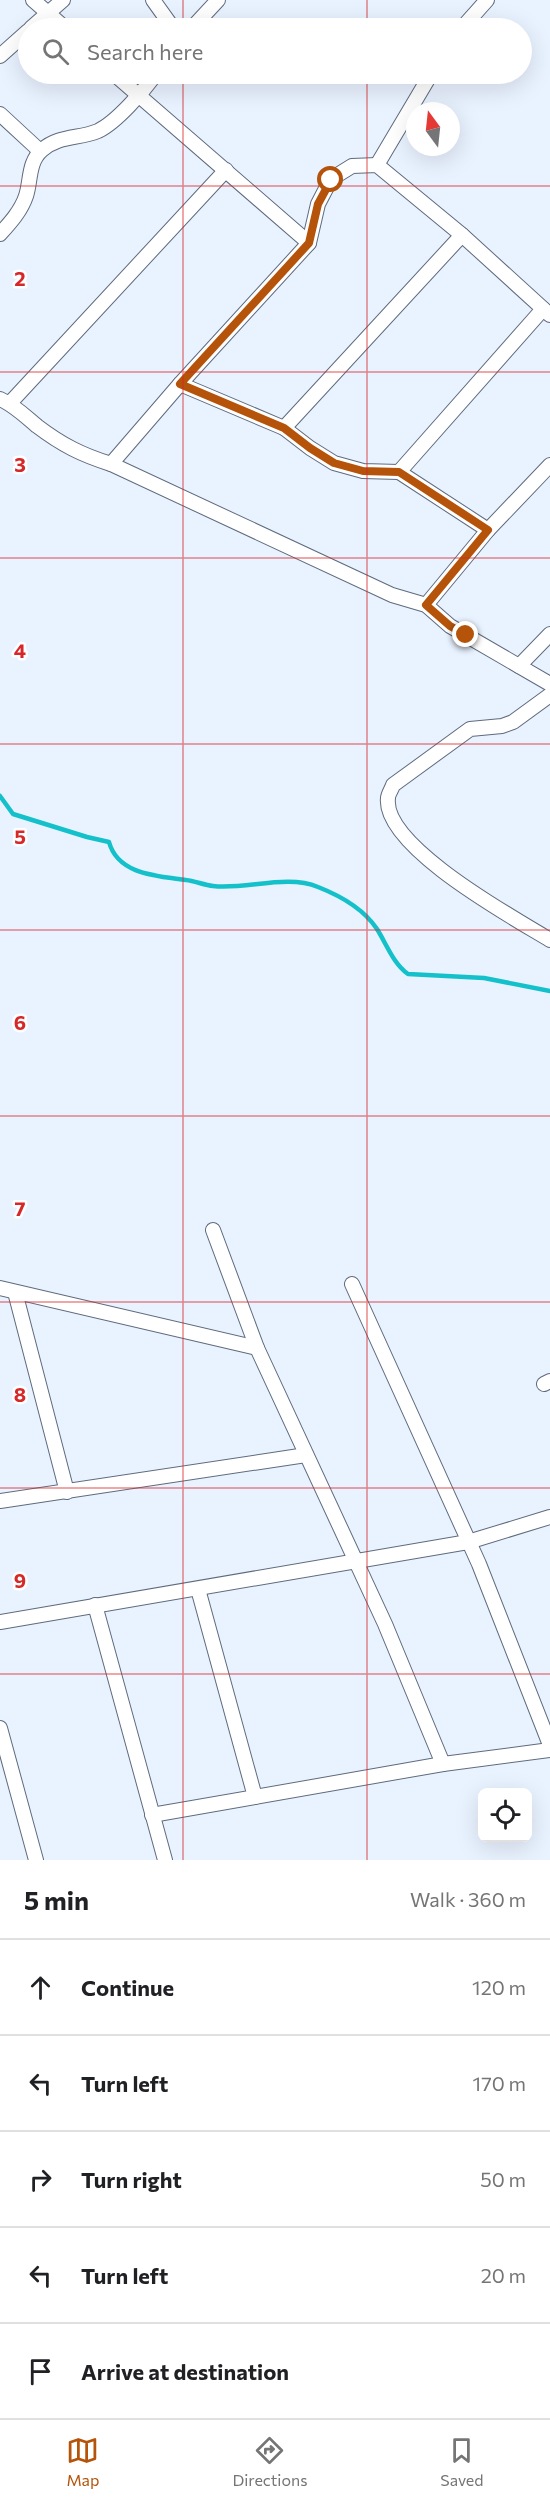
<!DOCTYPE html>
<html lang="en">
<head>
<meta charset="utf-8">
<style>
  body { margin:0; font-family:Commissioner,sans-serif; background:#f6f6f6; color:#202124 }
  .controls { position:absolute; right:18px; bottom:18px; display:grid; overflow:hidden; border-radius:9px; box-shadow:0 6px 24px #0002 }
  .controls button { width:54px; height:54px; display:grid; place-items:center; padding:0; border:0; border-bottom:2px solid #e0e0e0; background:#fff; color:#202124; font:30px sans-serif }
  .compass { position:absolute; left:406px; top:102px; width:54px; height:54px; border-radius:50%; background:#fff; box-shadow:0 6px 24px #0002; rotate:345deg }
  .stop { position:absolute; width:18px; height:18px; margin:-14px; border:4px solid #b45309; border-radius:50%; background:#fff }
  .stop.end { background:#b45309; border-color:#fff; box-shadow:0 2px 6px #0008 }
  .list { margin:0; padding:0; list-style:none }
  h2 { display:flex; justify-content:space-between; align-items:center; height:78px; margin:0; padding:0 24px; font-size:26px }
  h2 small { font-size:20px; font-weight:400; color:#757577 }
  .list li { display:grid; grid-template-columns:39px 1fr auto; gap:18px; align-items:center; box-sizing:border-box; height:96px; padding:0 24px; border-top:2px solid #e0e0e0 }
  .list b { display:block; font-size:22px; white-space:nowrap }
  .list em { font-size:20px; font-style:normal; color:#757577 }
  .icon { flex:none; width:33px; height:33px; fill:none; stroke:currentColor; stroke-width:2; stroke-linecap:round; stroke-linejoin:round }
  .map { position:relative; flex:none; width:550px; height:1860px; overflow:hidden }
  .search { position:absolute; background:#fff; box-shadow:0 6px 24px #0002; left:18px; right:18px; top:18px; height:66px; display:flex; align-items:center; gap:15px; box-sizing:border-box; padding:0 21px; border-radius:33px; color:#757577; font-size:22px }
  .sheet { height:558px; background:#fff }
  nav { display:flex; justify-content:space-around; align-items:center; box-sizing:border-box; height:84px; border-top:2px solid #e0e0e0; background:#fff; font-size:16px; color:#757577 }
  nav a { display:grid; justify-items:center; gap:3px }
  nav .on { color:#b45309 }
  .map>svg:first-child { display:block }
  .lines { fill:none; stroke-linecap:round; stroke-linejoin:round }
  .stream { stroke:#14c1ca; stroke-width:4.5 }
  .minor-casing { stroke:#5e6b7d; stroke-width:16 }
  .minor { stroke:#fff; stroke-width:14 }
  .route { stroke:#b45309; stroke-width:8 }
  .grid { fill:none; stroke:#d62828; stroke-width:1.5; stroke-opacity:0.55 }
  .grid-label { font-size:20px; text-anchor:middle; font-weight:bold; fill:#d62828; stroke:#fff; stroke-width:5; stroke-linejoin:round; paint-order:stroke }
</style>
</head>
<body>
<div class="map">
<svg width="550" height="1860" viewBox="0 0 550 1860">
  <rect width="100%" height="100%" fill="#e9f2ff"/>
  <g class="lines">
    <path class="stream" d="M0 796 13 814 87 837 109 842C118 875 158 876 186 880 195 881 204 885 213 886 245 890 287 874 318 887 341 896 363 908 377 929 387 945 393 963 408 974L484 978 550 991"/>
    <defs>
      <g id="minor">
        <polyline points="33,0 65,28"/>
        <polyline points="153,0 173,28"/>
        <polyline points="31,28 63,0"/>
        <polyline points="192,28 218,0"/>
        <polyline points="462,28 487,0"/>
        <polyline points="0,56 28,31"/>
        <polyline points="114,74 309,243"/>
        <polyline points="0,114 40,151"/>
        <polyline points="377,165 431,74"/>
        <path d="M0 234C10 223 21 211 26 196 31 181 28 162 42 150 59 135 79 139 98 131 117 122 144 90 156 74"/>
        <polyline points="180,384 284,428 310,448 334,463 363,471 399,472 488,530 550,465"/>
        <path d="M0 399C14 405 25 416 37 426 62 445 82 455 111 464L392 595 426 605 450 626 550 684"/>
        <polyline points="10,403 226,170"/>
        <polyline points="284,428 462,235"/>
        <polyline points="111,464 180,384 309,243 318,204 331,179 352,166 377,165 462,235 550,315"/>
        <polyline points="399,472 543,309"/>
        <polyline points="426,605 488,530"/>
        <polyline points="519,666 550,634"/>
        <path d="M550 695 513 722 502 726 470 729 393 785C392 789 388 794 388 798 382 846 514 918 550 940"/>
        <polyline points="213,1230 257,1348 385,1624 443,1764"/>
        <polyline points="352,1284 479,1564 550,1745"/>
        <polyline points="0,1288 257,1348"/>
        <polyline points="15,1292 67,1492"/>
        <polyline points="544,1384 550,1381"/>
        <polyline points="0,1501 306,1455"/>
        <polyline points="198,1589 255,1797"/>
        <polyline points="95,1605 165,1860"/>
        <polyline points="0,1622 468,1542 550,1517"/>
        <polyline points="0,1728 36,1860"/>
        <polyline points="152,1815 443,1764 550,1750"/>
      </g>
    </defs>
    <use href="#minor" class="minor-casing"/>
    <use href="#minor" class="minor"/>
  </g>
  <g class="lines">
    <polyline class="route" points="331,180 318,204 309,243 180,384 284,428 310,448 334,463 363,471 399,472 488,530 426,605 450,626 466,635"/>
  </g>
  <path class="grid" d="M183 0V28M367 0V28M183 74V1860M367 74V1860M0 186H550M0 372H550M0 558H550M0 744H550M0 930H550M0 1116H550M0 1302H550M0 1488H550M0 1674H550"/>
  <g class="grid-label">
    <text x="20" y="286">2</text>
    <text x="20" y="472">3</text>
    <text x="20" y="658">4</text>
    <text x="20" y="844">5</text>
    <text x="20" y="1030">6</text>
    <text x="20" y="1216">7</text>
    <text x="20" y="1402">8</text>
    <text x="20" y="1588">9</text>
  </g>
</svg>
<div class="controls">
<button><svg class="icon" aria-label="locate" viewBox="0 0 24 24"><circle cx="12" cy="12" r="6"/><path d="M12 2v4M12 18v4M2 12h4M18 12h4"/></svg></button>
</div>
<svg class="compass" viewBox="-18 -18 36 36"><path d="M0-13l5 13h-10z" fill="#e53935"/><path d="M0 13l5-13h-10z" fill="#757577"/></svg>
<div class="stop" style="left:331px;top:180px"></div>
<div class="stop end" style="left:466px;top:635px"></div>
<div class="search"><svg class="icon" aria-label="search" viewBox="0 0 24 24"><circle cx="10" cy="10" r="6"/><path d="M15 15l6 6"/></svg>Search here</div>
</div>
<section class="sheet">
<h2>5 min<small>Walk · 360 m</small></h2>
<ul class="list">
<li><svg class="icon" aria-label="ahead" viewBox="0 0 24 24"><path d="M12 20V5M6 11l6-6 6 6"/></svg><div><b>Continue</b></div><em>120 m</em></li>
<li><svg class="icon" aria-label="left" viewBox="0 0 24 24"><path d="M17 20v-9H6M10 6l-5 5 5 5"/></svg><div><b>Turn left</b></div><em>170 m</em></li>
<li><svg class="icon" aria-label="right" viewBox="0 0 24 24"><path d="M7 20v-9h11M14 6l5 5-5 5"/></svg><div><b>Turn right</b></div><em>50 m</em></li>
<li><svg class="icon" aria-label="left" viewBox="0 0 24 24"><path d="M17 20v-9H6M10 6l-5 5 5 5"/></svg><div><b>Turn left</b></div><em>20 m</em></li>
<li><svg class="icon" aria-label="arrive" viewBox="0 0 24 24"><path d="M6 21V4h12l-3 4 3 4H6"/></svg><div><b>Arrive at destination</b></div></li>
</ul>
</section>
<nav>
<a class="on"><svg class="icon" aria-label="map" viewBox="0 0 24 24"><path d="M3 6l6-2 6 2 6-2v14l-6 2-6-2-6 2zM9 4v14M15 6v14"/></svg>Map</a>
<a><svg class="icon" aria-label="directions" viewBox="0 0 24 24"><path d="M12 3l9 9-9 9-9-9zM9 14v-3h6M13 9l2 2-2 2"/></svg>Directions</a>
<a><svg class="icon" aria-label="saved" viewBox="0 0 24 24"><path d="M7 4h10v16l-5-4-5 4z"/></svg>Saved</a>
</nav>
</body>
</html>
